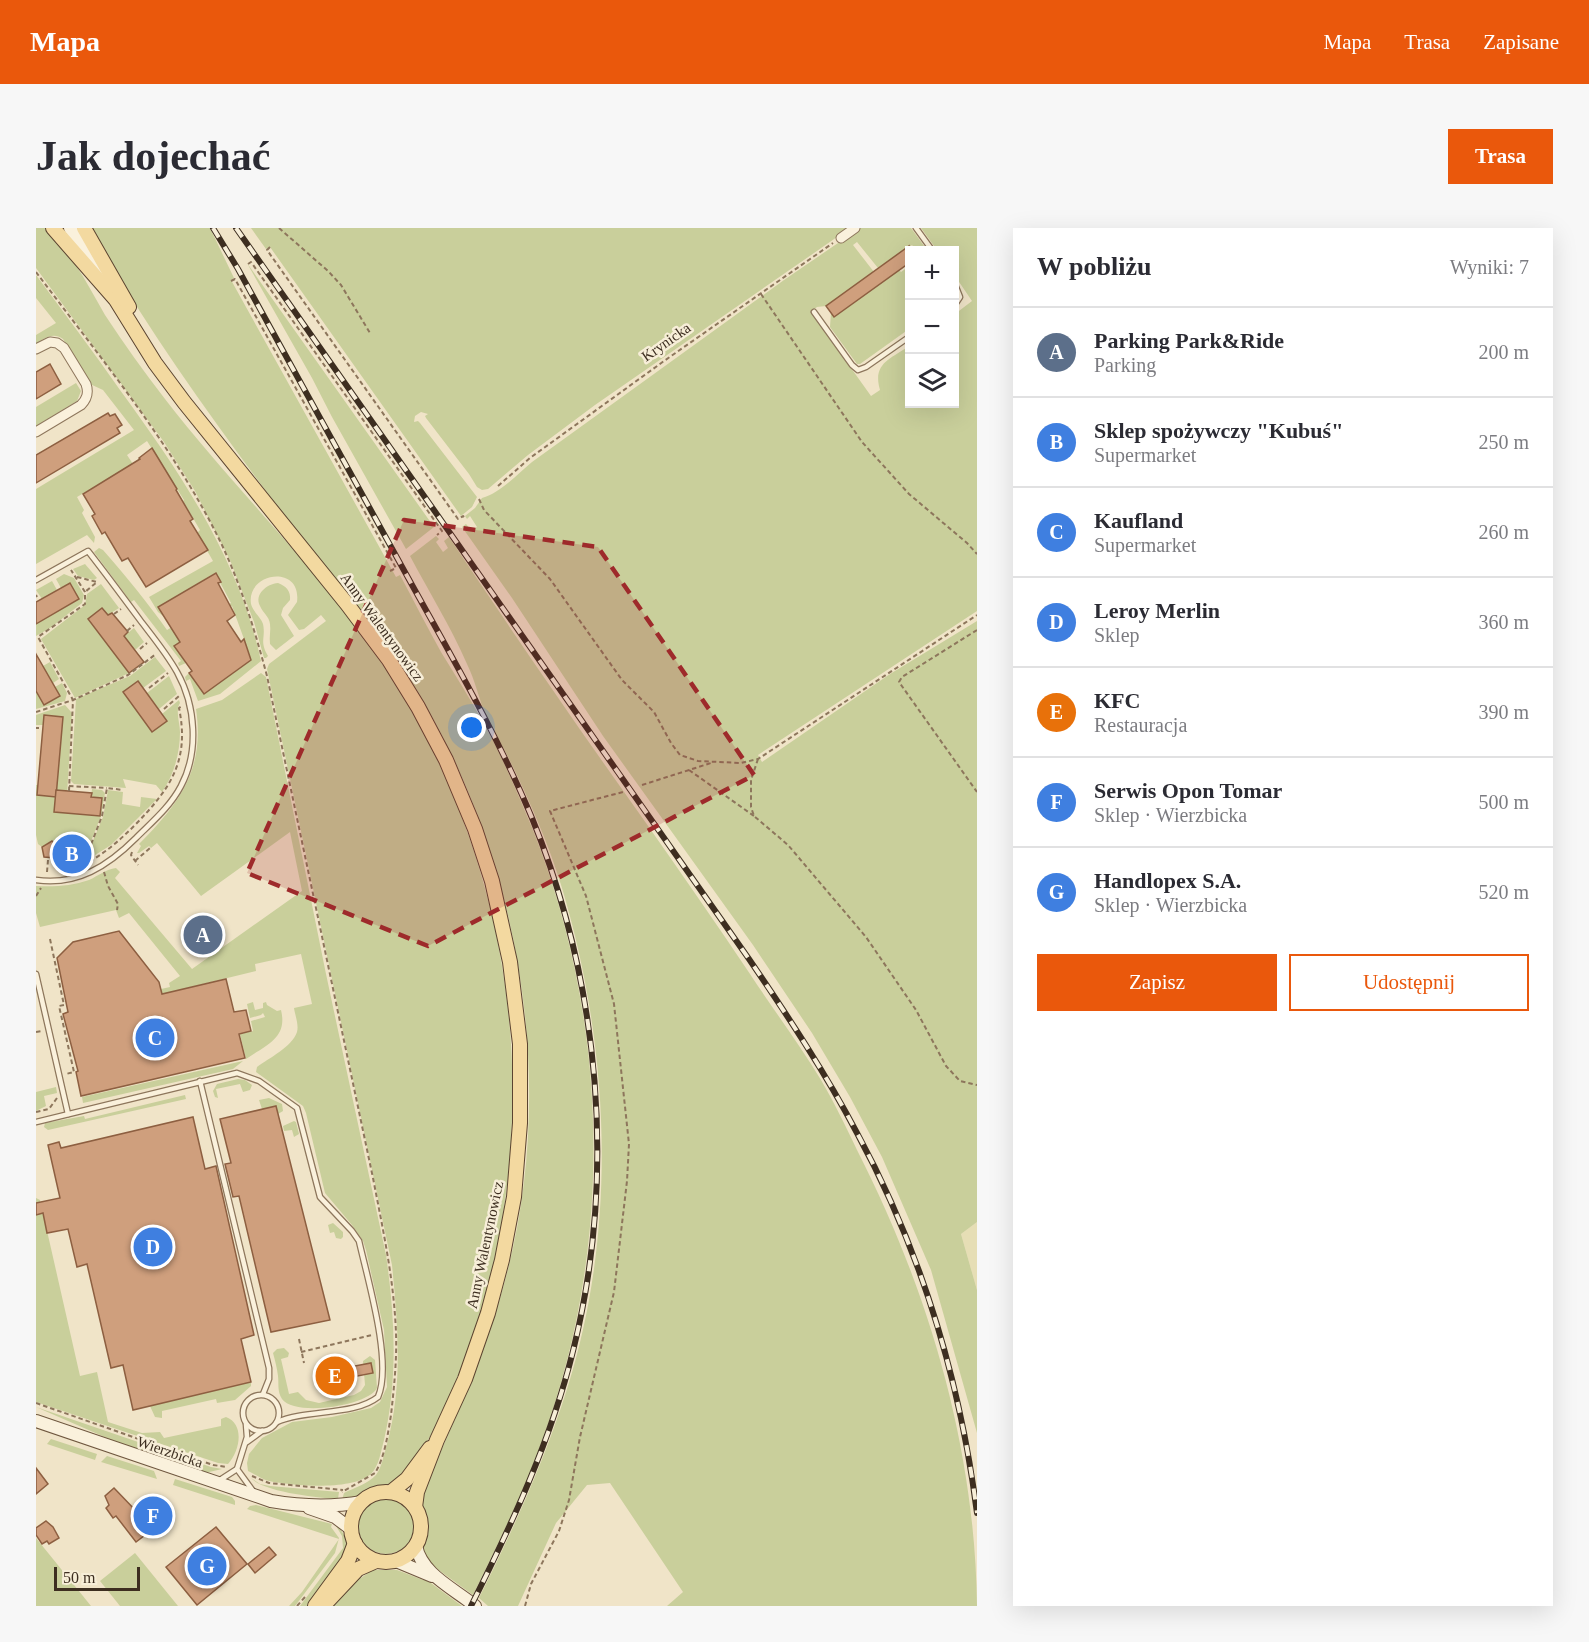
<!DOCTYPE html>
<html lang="pl">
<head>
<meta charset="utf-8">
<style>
  body { margin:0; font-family:"Times New Roman",serif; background:#f7f7f7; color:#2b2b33 }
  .controls { position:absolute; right:18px; top:18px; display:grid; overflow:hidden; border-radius:0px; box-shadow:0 6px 24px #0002 }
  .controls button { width:54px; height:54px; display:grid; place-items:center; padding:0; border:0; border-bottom:2px solid #e1e1e2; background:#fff; color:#2b2b33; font:30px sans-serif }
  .scale { position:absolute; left:18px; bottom:15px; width:86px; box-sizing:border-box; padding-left:6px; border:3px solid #3d2e20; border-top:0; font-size:16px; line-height:21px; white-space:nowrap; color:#3d2e20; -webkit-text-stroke:4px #f7eed8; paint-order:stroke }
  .you { position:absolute; left:436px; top:500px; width:21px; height:21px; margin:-15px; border:4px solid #fff; border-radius:50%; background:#1a73e8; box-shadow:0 0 0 9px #1a73e833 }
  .badge { display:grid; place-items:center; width:39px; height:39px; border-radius:50%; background:#ea580c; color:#fff; font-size:20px; font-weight:700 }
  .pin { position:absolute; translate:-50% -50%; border:3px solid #fff; box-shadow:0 2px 6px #0006 }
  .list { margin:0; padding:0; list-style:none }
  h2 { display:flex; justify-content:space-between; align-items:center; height:78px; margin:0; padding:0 24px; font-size:26px }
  h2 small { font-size:20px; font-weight:400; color:#7c7c81 }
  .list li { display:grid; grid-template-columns:39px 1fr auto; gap:18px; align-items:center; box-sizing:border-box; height:90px; padding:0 24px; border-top:2px solid #e1e1e2 }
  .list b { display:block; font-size:22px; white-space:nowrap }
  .list p { margin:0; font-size:20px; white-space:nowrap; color:#7c7c81 }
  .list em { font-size:20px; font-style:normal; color:#7c7c81 }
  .actions { display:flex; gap:12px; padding:18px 24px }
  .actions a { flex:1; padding:14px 0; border:2px solid #ea580c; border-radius:0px; text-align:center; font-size:21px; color:#ea580c }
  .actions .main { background:#ea580c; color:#fff }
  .icon { flex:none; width:33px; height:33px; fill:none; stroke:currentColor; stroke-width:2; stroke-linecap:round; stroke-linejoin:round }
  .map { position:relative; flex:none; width:941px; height:1378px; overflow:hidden; border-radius:0px }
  header { display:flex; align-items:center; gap:36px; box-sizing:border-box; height:84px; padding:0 30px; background:#ea580c; color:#fff }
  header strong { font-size:28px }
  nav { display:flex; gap:33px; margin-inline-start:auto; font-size:21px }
  .intro { display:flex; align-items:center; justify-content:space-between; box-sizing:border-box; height:144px; padding:0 36px }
  h1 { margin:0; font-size:42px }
  .button { padding:15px 27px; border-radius:0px; background:#ea580c; color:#fff; font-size:21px; font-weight:700 }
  main { display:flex; gap:36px; padding:0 36px }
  aside { flex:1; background:#fff; border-radius:0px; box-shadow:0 6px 24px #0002 }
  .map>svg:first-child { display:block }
  .farmland { fill:#e6deb5 }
  .green { fill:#c9cf9b }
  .building { fill:#cf9f7d; stroke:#8d5f41; stroke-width:1.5 }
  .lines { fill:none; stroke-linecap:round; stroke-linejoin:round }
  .lane-casing { stroke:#8d765c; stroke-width:7 }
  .street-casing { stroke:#8d765c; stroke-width:11 }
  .secondary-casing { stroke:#6f573f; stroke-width:14 }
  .primary-casing { stroke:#5b4430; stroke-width:16 }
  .path { stroke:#8d765c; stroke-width:2; stroke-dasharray:4.5 3; stroke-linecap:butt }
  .lane { stroke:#faf1dc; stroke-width:4.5 }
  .street { stroke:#faf1dc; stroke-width:9 }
  .secondary { stroke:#faf1dc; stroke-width:12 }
  .primary { stroke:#f3d9a0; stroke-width:14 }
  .rail-casing { stroke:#3d2e20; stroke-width:6 }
  .rail { stroke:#f7eed8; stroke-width:4; stroke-dasharray:11; stroke-linecap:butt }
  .marked { fill:#9e2a2b; fill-opacity:0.2; stroke:#9e2a2b; stroke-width:4.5; stroke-dasharray:12 8; stroke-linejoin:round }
  .labels { text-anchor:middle; stroke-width:5; stroke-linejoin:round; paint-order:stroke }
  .street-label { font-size:15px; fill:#3d2e20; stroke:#f7eed8 }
</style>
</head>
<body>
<header>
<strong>Mapa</strong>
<nav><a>Mapa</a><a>Trasa</a><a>Zapisane</a></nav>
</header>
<div class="intro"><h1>Jak dojechać</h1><a class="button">Trasa</a></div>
<main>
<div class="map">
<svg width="941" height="1378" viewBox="0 0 941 1378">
  <rect width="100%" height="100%" fill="#f0e4c8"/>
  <polygon class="farmland" points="941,994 941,1062 925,1006"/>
  <g class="green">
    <path d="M0 0H12C21 12 31 23 39 36 50 52 59 70 69 87 88 116 108 144 129 171 193 254 268 327 329 411 447 571 497 776 469 973 463 1019 453 1066 437 1110 421 1151 406 1194 380 1231 376 1236 372 1244 367 1248 358 1256 351 1256 340 1259 333 1262 328 1267 321 1270 320 1270 307 1272 306 1272L308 1265C318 1260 333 1255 340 1247 346 1239 348 1226 351 1216 367 1158 362 1097 356 1037L231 441 233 436 290 393 285 387 268 401 263 402 252 387 261 374C266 336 210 344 215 376 217 384 225 389 227 396 230 410 223 413 232 428L230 430H228L218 394 194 332 159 263 128 214 0 40Z"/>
    <path d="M54 0H174L198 50 195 52 360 349 364 347C378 373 391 399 405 424 419 447 434 470 447 494 466 528 482 566 497 602 574 796 578 1018 506 1213 487 1266 462 1316 437 1367L393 1335 387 1322 391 1299 389 1284 385 1274 386 1265C419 1192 452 1120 472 1041 524 836 478 600 357 426 322 376 281 330 244 282 176 191 109 99 54 0Z"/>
    <polygon points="215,0 814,0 559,177 492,227 452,261 446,262 441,259 433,246 390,190 389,188 392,186 385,184 379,188 378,194 382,193 384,195 441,269 436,279 425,288 234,19 230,21"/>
    <path d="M824 0H875L891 22H880L876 17 842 40 821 14 817 17 838 44 790 78 781 79 775 84 835 168 844 162C836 135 855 131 873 118V176H918L919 86 936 73 919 48 918 22H901L885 0H941V383L722 527 726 534 854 446 941 393V994L925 1006 941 1062V1205L895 1042 846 929 814 869 776 805 717 717 567 508 476 370 426 299 430 296 435 302 441 299 434 288 431 291 429 288 439 280 446 270C465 265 481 246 496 234L748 52Z"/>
    <polygon points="211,35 398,299 370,321 296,189 276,150"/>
    <polygon points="873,38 873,101 824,136 821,136 794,99 795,85 798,89 863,42 865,44"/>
    <path d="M0 47C28 85 57 123 84 162 144 244 203 331 225 433L184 466 162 473 154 451 150 453 149 449 153 445 168 466 208 411 196 378 138 418 150 435 143 438 142 435 145 433 98 372 95 374 58 324 63 320 67 322C89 347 112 375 131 402L136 399 141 408 195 375 179 345 122 379 127 388 122 384 113 369 177 333 161 305 164 302 147 273 148 272 111 213 91 227 97 236 41 269 48 282 46 285 59 309 58 315 51 307 0 336V261L98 202 67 162 54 156 27 111C17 104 9 110 0 116V107L20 95 0 70Z"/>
    <polygon points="40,155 45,163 41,173 0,198 0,179"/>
    <path d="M400 308 403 311 400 314 407 324 412 320 408 313 413 309C477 405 543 501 610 595 645 645 680 695 714 746 737 781 763 816 785 852 798 874 810 899 821 922 893 1063 939 1219 941 1378H631L647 1364 574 1255 551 1257 520 1295 482 1378H452L443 1370C477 1302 508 1234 531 1161 582 1000 574 820 526 660 512 614 492 569 471 527 464 513 455 501 450 488 443 471 439 452 431 436 415 399 393 364 374 328Z"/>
    <polygon points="49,336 61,350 58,352 42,348 37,341"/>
    <polygon points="28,346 38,350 48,367 46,375 14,400 0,408 0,396 43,371 34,355 25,360 20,351"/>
    <polygon points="16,353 21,362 6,371 0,362"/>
    <path d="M242 355C250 358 255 363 254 372L247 380 245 387 258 408 240 422 234 416C233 409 235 402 234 396 233 388 227 385 224 378 218 366 231 356 242 355Z"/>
    <polygon points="65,356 83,380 72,387 66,380 52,391 93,445 39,470 5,411 49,377 51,366"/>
    <polygon points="98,400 108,414 99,422 88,408"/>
    <path d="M119 429 130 443 107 460 102 453 87 464 116 504 131 493 126 486 143 472 144 475C139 483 144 495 144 504 144 525 138 547 126 564L120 557 87 551 90 560 38 556 35 553 40 471 94 448Z"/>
    <polygon points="14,434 23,451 17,455 7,438"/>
    <path d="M225 445 230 449 290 746 350 1027C359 1089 362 1151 348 1212 345 1223 343 1238 335 1246 315 1263 258 1258 233 1253 225 1251 219 1246 212 1243L211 1235 213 1226 226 1210 256 1194 296 1189 335 1180 344 1174 351 1159 348 1102 330 1022 327 1013 316 997 289 965 270 885 267 878 220 844 221 839C233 830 256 819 261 804 263 797 259 787 258 780L276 776 265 726 219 736 220 743 126 766 125 761 134 759 133 755 144 748 93 685 83 690 80 682 4 699 0 685V658C18 659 36 658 53 652 62 648 70 641 80 640L84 644 79 650 156 741 266 663 254 604 165 668 121 615 115 620 113 618 103 625H101L105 618 103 616C144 575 169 541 160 481L186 472Z"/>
    <polygon points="133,448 141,466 123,481 111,465"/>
    <polygon points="26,455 31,465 29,473 0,481 0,463 9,477 24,468 19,459"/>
    <polygon points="29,477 36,485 31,567 20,566 27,489 9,487 8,497 0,497 0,487"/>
    <polygon points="0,557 2,557 1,567 20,569 19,584 64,588 66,570 55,569 56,561 66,562 69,565 65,588 48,631 46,633 42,632 49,623 42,613 31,616 30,630 18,633 24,620 16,613 6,619 2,616 0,607"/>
    <polygon points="72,562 87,564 86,576 104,579 105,569 121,571 75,617 48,634 67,589"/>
    <path d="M217 774 219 782 227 780V775L230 774 231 777 241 783 245 782C252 810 230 817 210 831L204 806 217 803 215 793 229 789 227 785 225 787 214 790 211 776Z"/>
    <polygon points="207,833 197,841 47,875 46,869"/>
    <polygon points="202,851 209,852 216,857 214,862 207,864 204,856 180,861 182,870 179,869 177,863 181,856"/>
    <polygon points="20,859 21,865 8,868 10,878 0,883 0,864"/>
    <polygon points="149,867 150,871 12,902 8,899 9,895 48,888 49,891"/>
    <polygon points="233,870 246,876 247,883 242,886 240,878 226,881 223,872"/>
    <polygon points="258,893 260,894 263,906 258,909 256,902 248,903 247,898"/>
    <path d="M0 970 4 972 44 1148 61 1144 72 1194 106 1205 124 1204 128 1210 185 1198V1191L190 1189C209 1196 204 1223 192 1236L182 1235 0 1174Z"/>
    <polygon points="297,995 307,1004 307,1009 305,1011 300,1010 298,1004 294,1005 292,997"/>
    <path d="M248 1120 253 1125 252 1129 245 1131 253 1166 262 1164 270 1172 283 1175 318 1167 325 1163 329 1157 327 1133 334 1128 339 1132 341 1160C332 1178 259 1189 246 1171 241 1163 243 1156 242 1148 241 1140 239 1132 237 1125L241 1121Z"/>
    <polygon points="215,1154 215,1158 199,1172 181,1175 180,1171 126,1183 126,1190 119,1189 114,1178"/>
    <polygon points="0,1179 175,1239 186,1241 169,1245 96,1221"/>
    <polygon points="15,1211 61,1226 59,1232 11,1216"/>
    <polygon points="71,1228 118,1243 121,1251 65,1234"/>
    <path d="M215 1250 224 1256 234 1258 303 1264 302 1271C283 1270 227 1264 215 1250Z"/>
    <polygon points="139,1251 196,1269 199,1273 199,1277 137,1257"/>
    <circle cx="350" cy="1298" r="28"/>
    <polygon points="220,1277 296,1296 295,1299 303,1310 299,1325 259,1378 253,1378 266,1364 303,1311 211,1281 214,1278"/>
    <path d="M300 1298C308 1303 312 1313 310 1322L294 1352 272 1378H264L307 1320 306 1308Z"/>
    <polygon points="0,1310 55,1378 0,1378"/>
    <polygon points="99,1325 142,1378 84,1378 64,1353"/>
    <polygon points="336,1342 361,1342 387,1352 388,1350 426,1378 293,1378 322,1348 325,1350"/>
  </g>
  <g class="building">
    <polygon points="873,18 873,35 798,89 790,78"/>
    <polygon points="14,136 25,156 0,171 0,144"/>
    <polygon points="72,185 74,188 79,186 86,197 81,200 84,205 0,255 0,227"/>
    <polygon points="116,220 141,261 140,262 157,291 154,293 172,322 110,359 92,330 86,333 69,304 66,306 56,288 59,286 47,266 104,231 103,230"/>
    <polygon points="180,345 185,354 182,355 199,387 191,393 205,414 208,411 215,432 168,466 153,445 156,443 138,418 144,414 122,379"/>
    <polygon points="34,355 43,371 0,396 0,374"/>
    <polygon points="66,380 72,387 76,385 92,404 88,408 108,434 93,445 52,391"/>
    <polygon points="0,426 24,468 8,477 0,463"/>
    <polygon points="102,453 131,493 116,504 87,464"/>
    <polygon points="8,487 27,489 20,569 1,567"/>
    <polygon points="20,562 56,565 55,569 66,570 64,588 18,584"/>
    <polygon points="16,613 22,619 42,613 49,623 42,632 22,625 19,630 8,629 6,619"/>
    <polygon points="83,703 123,754 126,766 190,751 198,784 210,782 215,803 203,806 209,830 45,868 40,844 42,843 27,786 32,784 21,730 37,714"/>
    <polygon points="240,878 294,1092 235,1104 203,968 197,969 189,936 195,935 184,891"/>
    <polygon points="157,889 169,941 180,938 218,1107 205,1111 215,1154 97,1182 87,1137 75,1140 51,1036 41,1039 32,1001 11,1005 7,985 0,987 0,975 24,970 12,917 23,914 25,920"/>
    <polygon points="313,1135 314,1139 335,1135 337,1145 316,1149 317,1153 310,1155 310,1158 287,1164 282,1142"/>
    <polygon points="0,1240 12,1256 0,1266"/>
    <polygon points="78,1260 102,1285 116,1274 130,1291 100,1314 80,1288 77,1290 70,1280 73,1277 69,1268"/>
    <polygon points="10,1293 17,1299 23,1310 13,1316 11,1313 6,1316 0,1307 0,1300"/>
    <polygon points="180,1299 211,1336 161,1377 130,1339"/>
    <polygon points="233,1319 240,1327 219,1345 212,1336"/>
  </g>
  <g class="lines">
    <defs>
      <g id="lane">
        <polyline points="880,0 896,22"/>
        <polyline points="918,54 924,69 918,78"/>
        <polyline points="778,84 816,137 822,142 830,139 873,109"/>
        <path d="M0 352 52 323C70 346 87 369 104 392 117 409 131 426 141 444 160 478 163 524 145 558 134 579 116 594 100 610 72 638 41 658 0 652"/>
        <polyline points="0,746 32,886"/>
        <polyline points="164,853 233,1140 233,1151 227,1166"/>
        <path d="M0 894 201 845 223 853 261 880 284 969 316 1003 323 1013C331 1049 357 1135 342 1169 318 1188 271 1181 241 1194"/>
        <circle cx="225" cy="1185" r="18"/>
        <polyline points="211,1214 226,1203"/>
        <polyline points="201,1241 217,1263"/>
        <polyline points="184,1252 201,1241 211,1209 210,1196"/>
      </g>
      <g id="street">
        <polyline points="805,10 819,0"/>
        <path d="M0 121 14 114 21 115 28 120 50 156C53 165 51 171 45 177L0 204"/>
      </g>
      <g id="secondary">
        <polyline points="34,0 63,46"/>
        <path d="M0 1193 235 1273C264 1278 297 1279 326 1274"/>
        <polyline points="273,1280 299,1289 315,1301"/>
        <path d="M380 1318C386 1347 419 1361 439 1378"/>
        <polyline points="360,1333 396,1348"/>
      </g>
      <g id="primary">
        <polyline points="17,0 80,72 119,135 148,174 311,376 353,432 382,479 410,532 439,601 456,653 474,734 484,816 484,895 478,969 466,1032 452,1085 429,1151 401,1212 381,1264 379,1279"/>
        <polyline points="48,0 93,79"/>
        <polyline points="355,1264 371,1251 394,1220"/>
        <circle cx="350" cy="1299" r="35"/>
        <polyline points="291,1374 322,1341 340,1333"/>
        <polyline points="279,1378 312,1333 319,1315"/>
      </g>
    </defs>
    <use href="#lane" class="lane-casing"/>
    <use href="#street" class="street-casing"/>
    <use href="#secondary" class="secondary-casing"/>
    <use href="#primary" class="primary-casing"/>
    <g class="path">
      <polyline points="243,0 292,43 305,57 334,105"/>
      <polyline points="234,19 231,22 422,291 427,288 428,289"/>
      <polyline points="212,36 215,34 406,303 401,307"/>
      <path d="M0 44C63 128 139 220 185 315 205 357 219 403 231 448L337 950C347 1002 358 1052 360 1105 361 1132 358 1160 355 1187 352 1205 349 1229 339 1245L306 1264"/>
      <polyline points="195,53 199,51 360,340 354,343 355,344"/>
      <polyline points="725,66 826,214 873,266 931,315 941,326"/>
      <polyline points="462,258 494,230 628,133 797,15"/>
      <polyline points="443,271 448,282 514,351 586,452 618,484 635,515 644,527 662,533 705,535 722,531 941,387"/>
      <polyline points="41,349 61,354 49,364"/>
      <polyline points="0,367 1,369"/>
      <polyline points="78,386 85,381"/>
      <polyline points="941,402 866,449 863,454 941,564"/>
      <polyline points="91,403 98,397"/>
      <polyline points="104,421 111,415"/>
      <polyline points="113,460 132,445"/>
      <polyline points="128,481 143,468"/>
      <polyline points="0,484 37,472 92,447 120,426"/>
      <polyline points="0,500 3,500"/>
      <polyline points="722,531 715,552 715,579 718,588 752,617 830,709 880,782 910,838 924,853 941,857"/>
      <polyline points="653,542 718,588"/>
      <polyline points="606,557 675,535"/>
      <polyline points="33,558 71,560"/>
      <polyline points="33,563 37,472 2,409 49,376 49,364 35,342"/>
      <polyline points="96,624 95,627 102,637"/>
      <polyline points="99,633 114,620"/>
      <path d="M47 637C67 627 83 613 99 597 134 561 154 533 143 480L146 478"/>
      <polyline points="47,637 66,588 71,560 87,562"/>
      <polyline points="32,643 35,632"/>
      <polyline points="11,644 12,632 31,631 47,635"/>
      <polyline points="68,644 72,658 82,676 81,682"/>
      <polyline points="0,668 5,660"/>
      <polyline points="14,711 28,777 23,778 38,844 30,846"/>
      <polyline points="0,804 7,803"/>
      <polyline points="0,884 13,881 21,870"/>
      <polyline points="263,1111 268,1135"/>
      <polyline points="265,1124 336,1107"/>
      <polyline points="0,1175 177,1237 191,1239"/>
      <polyline points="216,1248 233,1255 307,1262"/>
      <polyline points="261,1378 269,1369"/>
      <polyline points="489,1378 495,1356 523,1303 533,1272 544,1209 578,1064 591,953 593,916 578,776 550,668 514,583 587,564"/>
    </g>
    <use href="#lane" class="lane"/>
    <use href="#street" class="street"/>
    <use href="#secondary" class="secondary"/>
    <use href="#primary" class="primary"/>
    <defs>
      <g id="rail">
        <path d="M177 0 202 41C258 143 314 244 370 346 414 426 461 506 496 590 564 757 581 947 537 1123 515 1212 476 1296 435 1378"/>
        <path d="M200 0 713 731C751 787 789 844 821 905 885 1023 924 1152 941 1285"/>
      </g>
    </defs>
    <use href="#rail" class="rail-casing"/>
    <use href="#rail" class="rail"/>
  </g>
  <path class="marked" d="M368 292 562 319 718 547 392 718 211 645Z"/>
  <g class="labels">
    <g class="street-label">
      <text transform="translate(630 114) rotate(-35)" y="5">Krynicka</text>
      <text transform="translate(346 399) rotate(54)" y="5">Anny Walentynowicz</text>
      <text transform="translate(449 1017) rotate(-78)" y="5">Anny Walentynowicz</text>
      <text transform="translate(134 1224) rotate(19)" y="5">Wierzbicka</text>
    </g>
  </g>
</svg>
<div class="controls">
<button>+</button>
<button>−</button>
<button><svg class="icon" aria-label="layers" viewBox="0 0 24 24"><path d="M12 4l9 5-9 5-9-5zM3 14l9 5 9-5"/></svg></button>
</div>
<div class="scale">50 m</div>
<div class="you"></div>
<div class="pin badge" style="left:167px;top:707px;background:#5c6f8a">A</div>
<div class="pin badge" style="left:36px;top:626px;background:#3f7fe0">B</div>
<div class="pin badge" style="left:119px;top:810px;background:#3f7fe0">C</div>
<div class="pin badge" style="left:117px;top:1019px;background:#3f7fe0">D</div>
<div class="pin badge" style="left:299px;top:1148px;background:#e8710a">E</div>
<div class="pin badge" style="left:117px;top:1288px;background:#3f7fe0">F</div>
<div class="pin badge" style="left:171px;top:1338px;background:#3f7fe0">G</div>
</div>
<aside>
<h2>W pobliżu<small>Wyniki: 7</small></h2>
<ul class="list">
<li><span class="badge" style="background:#5c6f8a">A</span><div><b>Parking Park&amp;Ride</b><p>Parking</p></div><em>200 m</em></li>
<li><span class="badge" style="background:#3f7fe0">B</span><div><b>Sklep spożywczy &quot;Kubuś&quot;</b><p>Supermarket</p></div><em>250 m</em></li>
<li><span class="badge" style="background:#3f7fe0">C</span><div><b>Kaufland</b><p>Supermarket</p></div><em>260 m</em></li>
<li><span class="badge" style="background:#3f7fe0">D</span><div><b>Leroy Merlin</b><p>Sklep</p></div><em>360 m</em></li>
<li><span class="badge" style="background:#e8710a">E</span><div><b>KFC</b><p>Restauracja</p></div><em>390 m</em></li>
<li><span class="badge" style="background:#3f7fe0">F</span><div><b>Serwis Opon Tomar</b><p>Sklep · Wierzbicka</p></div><em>500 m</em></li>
<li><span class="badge" style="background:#3f7fe0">G</span><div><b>Handlopex S.A.</b><p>Sklep · Wierzbicka</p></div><em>520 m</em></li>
</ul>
<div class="actions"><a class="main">Zapisz</a><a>Udostępnij</a></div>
</aside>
</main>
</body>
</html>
